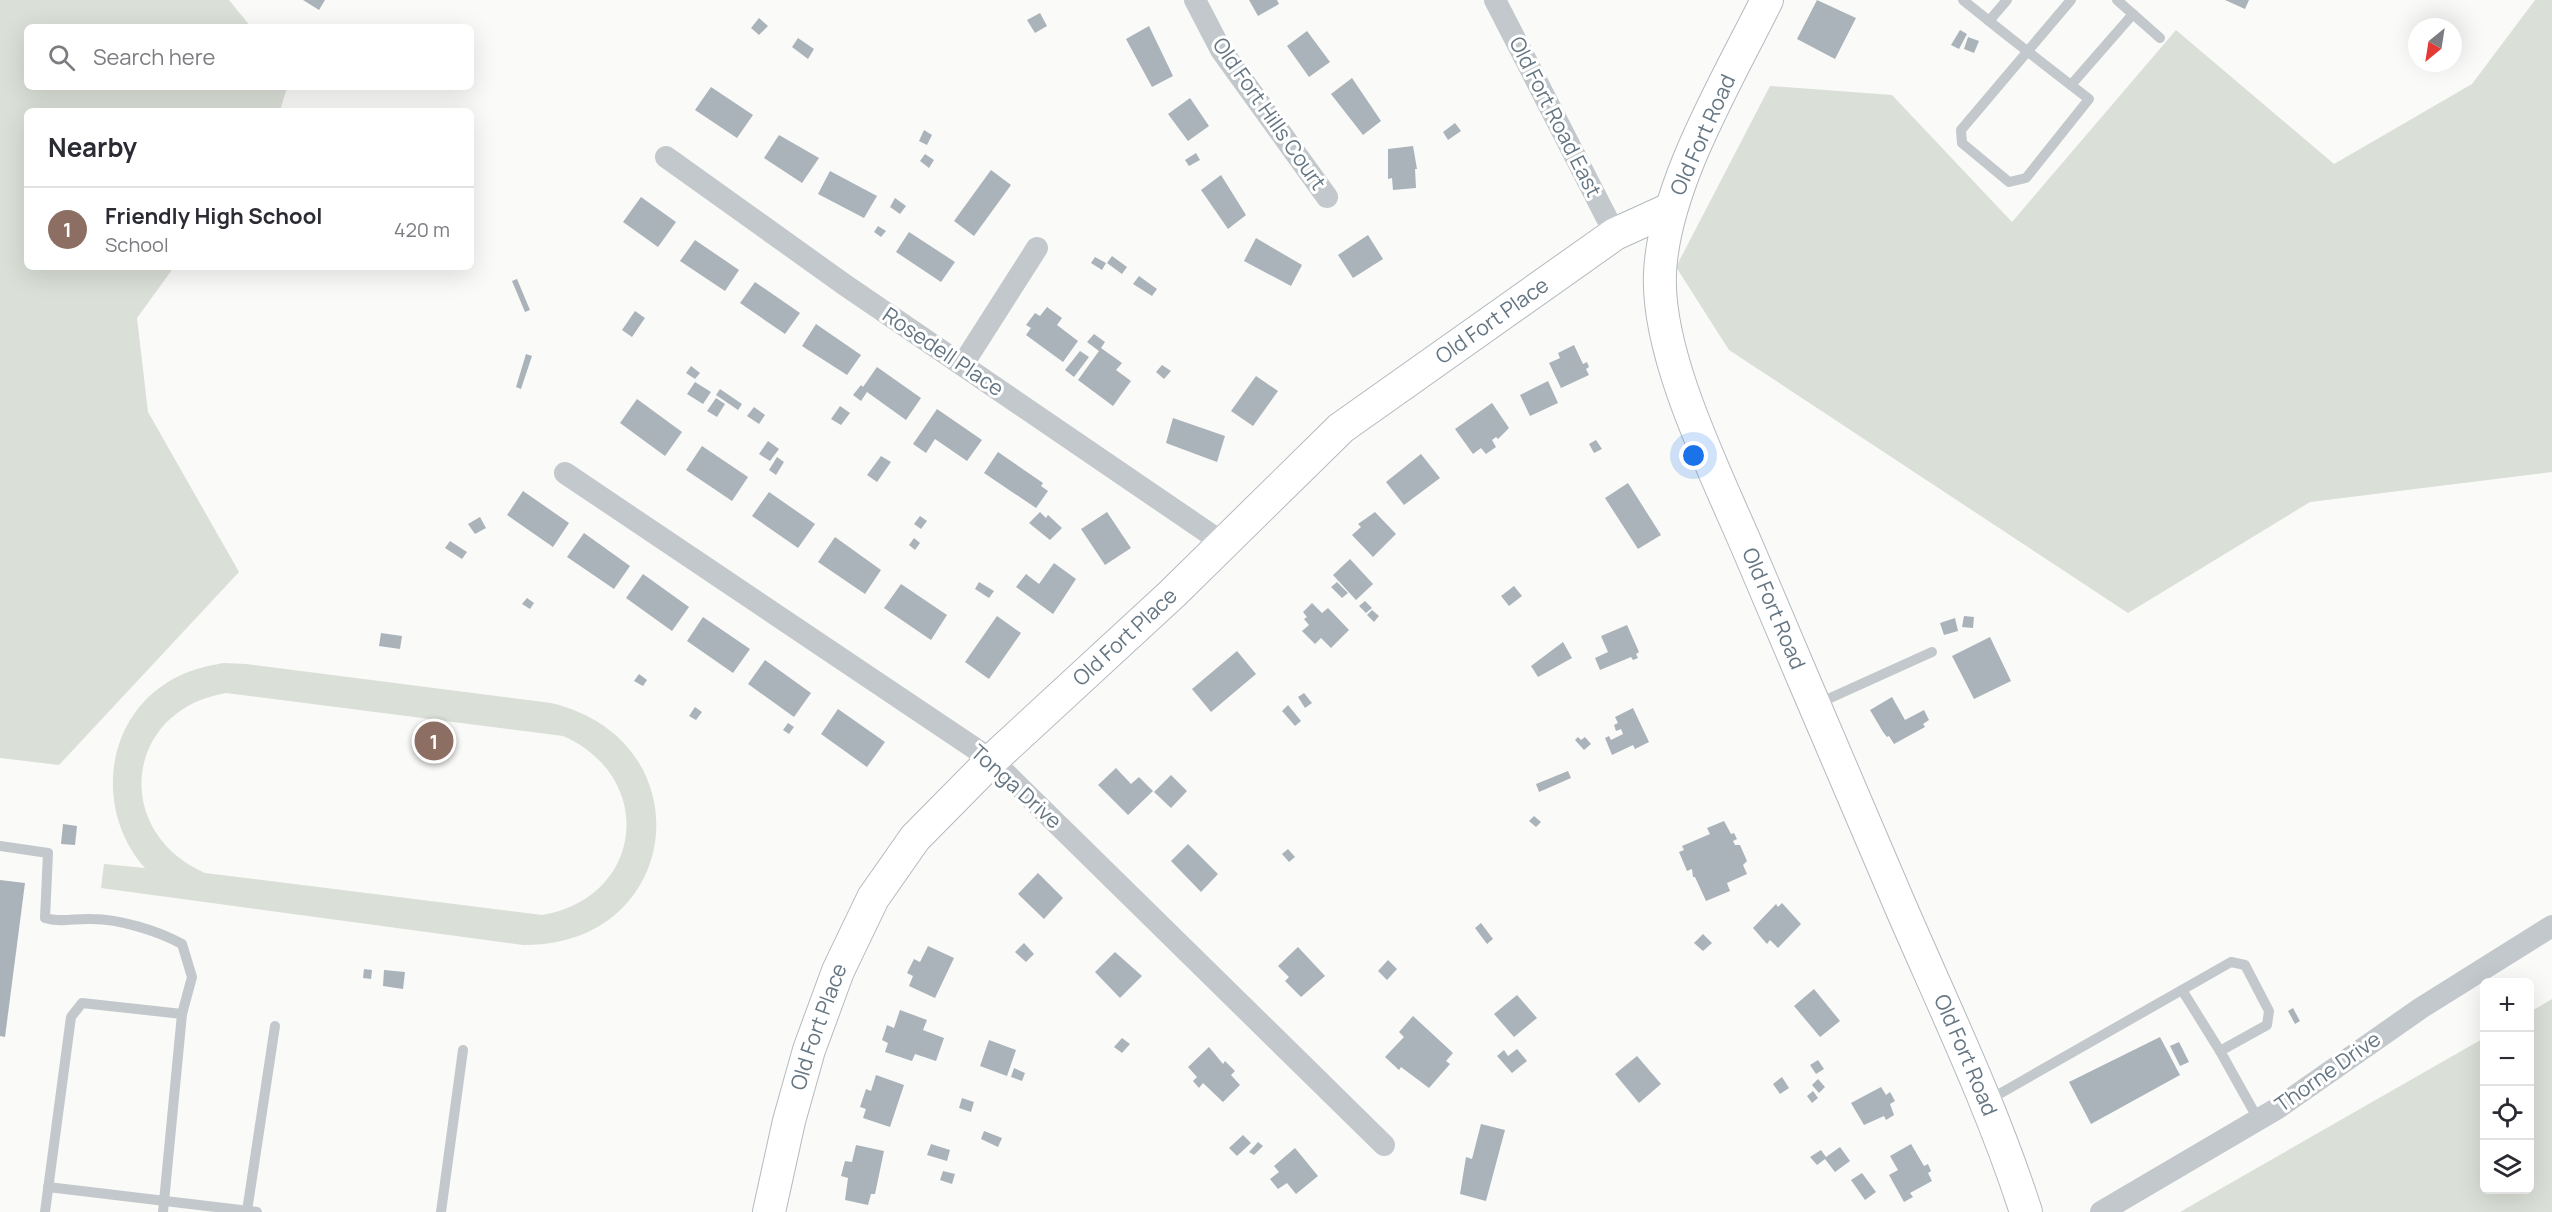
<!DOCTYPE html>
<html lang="en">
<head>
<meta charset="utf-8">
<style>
  body { margin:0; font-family:Manrope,sans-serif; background:#f7f7f7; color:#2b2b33 }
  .controls { position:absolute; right:18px; bottom:18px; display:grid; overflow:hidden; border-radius:9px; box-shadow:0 6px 24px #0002 }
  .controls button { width:54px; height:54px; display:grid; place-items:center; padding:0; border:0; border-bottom:2px solid #e1e1e2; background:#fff; color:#2b2b33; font:30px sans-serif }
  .compass { position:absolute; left:2408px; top:18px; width:54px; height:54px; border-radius:50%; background:#fff; box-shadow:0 6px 24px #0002; rotate:210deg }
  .you { position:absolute; left:1694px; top:456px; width:21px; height:21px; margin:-15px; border:4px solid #fff; border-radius:50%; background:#1a73e8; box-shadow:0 0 0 9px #1a73e833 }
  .badge { display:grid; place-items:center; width:39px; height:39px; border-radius:50%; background:#0f766e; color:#fff; font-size:20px; font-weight:700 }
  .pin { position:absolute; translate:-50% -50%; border:3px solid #fff; box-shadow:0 2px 6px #0006 }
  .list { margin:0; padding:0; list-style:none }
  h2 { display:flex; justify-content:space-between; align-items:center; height:78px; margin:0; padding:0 24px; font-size:26px }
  h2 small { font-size:20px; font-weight:400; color:#7c7c81 }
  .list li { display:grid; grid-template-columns:39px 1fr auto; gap:18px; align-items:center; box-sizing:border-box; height:84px; padding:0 24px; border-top:2px solid #e1e1e2 }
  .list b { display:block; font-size:22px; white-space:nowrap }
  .list p { margin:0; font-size:20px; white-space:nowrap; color:#7c7c81 }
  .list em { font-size:20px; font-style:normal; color:#7c7c81 }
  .icon { flex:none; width:33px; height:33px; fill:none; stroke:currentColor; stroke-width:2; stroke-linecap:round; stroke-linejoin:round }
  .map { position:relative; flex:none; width:2552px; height:1212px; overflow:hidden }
  .search { position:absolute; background:#fff; box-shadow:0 6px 24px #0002; left:24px; top:24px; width:450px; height:66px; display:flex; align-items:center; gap:15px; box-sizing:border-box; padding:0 21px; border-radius:9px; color:#7c7c81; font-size:22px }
  .panel { position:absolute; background:#fff; box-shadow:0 6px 24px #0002; left:24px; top:108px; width:450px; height:162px; border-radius:9px }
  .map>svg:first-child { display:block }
  .green { fill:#dadfd7; fill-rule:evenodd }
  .building { fill:#aab3b9 }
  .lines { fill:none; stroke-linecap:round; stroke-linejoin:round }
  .secondary-casing { stroke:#b3babf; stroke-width:34 }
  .lane { stroke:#c3c8cc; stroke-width:10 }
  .street { stroke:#c3c8cc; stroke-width:22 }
  .secondary { stroke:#fff; stroke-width:32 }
  .labels { text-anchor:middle; stroke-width:6; stroke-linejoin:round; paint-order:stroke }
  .street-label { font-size:21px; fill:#657683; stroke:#fff }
</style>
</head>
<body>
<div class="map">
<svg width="2552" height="1212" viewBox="0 0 2552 1212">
  <rect width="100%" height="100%" fill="#fafaf8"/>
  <g class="green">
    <polygon points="0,0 229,0 251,27 27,27 27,87 287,87 280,111 27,111 27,267 174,267 137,318 148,412 239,572 59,765 0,758"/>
    <polygon points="2535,0 2552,0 2552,472 2310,502 2128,613 1729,350 1676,267 1770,86 1892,95 2012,222 2176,30 2334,164 2472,84"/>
    <path d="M223 663 246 664 551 703C707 740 683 947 523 945L101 888 104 864 145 868C93 810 104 712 179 676 193 669 208 666 223 663ZM226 693 563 736C657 777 644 898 542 915L205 873C111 832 124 710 226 693Z"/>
    <polygon points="2552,999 2552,1212 2180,1212 2484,1038 2484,1190 2530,1190 2530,1012"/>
  </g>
  <g class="building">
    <polygon points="303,0 325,0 319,10"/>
    <polygon points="1249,0 1277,0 1279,4 1258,16"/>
    <polygon points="1817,0 1856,18 1835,59 1797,39"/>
    <polygon points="2225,0 2249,0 2245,9"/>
    <polygon points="1040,13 1047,26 1035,33 1027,20"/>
    <polygon points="759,18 768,26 759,35 751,28"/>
    <polygon points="1149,26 1173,76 1152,87 1126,39"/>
    <polygon points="1960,30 1967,34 1959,49 1951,45"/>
    <polygon points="1307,31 1330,62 1309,77 1287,46"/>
    <polygon points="1968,37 1979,41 1974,53 1964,49"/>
    <polygon points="798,38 814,49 808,59 792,47"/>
    <polygon points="1352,78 1381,121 1363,135 1331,94"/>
    <polygon points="711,87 753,115 737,138 695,110"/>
    <polygon points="1190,98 1209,126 1188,141 1168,114"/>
    <polygon points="1455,123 1461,131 1448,140 1443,132"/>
    <polygon points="924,130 932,135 927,145 919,141"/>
    <polygon points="779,135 819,158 802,183 764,158"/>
    <polygon points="1413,146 1417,169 1415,169 1416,188 1393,190 1392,178 1388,179 1388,149"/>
    <polygon points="1196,153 1200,160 1189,166 1185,160"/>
    <polygon points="925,154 934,160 929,168 920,161"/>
    <polygon points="991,170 1011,185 974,236 954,221"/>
    <polygon points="830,171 877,196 864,218 818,194"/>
    <polygon points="1221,175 1246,215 1228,229 1201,190"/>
    <polygon points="641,197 676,222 658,247 623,222"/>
    <polygon points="895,198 906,206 900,214 890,207"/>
    <polygon points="878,226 886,231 881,237 874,232"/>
    <polygon points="909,232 955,262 941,282 896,252"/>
    <polygon points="1368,235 1383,259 1353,278 1338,255"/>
    <polygon points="1256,238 1302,265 1291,286 1244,261"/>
    <polygon points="695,240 739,270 725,291 680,261"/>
    <polygon points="1112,256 1127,267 1122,274 1107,263"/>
    <polygon points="1095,257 1106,263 1102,270 1091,263"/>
    <polygon points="1139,276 1157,289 1152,296 1133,284"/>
    <polygon points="517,279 530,310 525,312 512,281"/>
    <polygon points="755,282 800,313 785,334 740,303"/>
    <polygon points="1047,307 1062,318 1057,325 1078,341 1063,362 1026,335 1031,328 1026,325 1035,313 1040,316"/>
    <polygon points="635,311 645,318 632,337 622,330"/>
    <polygon points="816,324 861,355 847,375 802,346"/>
    <polygon points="1094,334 1105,342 1101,348 1122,363 1116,370 1131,381 1113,406 1078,380 1099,351 1087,342"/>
    <polygon points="1574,345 1583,364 1587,362 1589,367 1586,369 1589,375 1561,388 1549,363 1560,358 1558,353"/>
    <polygon points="1080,351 1089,357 1074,377 1065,370"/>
    <polygon points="526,354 532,356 521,389 516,387"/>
    <polygon points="1162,365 1171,371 1164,379 1156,372"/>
    <polygon points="691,366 700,373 695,379 686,373"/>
    <polygon points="877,367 921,398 906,420 867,392 861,401 853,395 861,385 863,387"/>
    <polygon points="1256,376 1278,391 1253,426 1231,411"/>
    <polygon points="1548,381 1558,403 1530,416 1520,395"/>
    <polygon points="695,382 711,392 703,404 687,394"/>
    <polygon points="720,389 742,404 738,410 716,395"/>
    <polygon points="716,398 725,404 717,417 707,411"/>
    <polygon points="637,399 682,432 665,456 620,423"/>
    <polygon points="1492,403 1509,428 1498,439 1496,437 1492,440 1496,447 1486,454 1481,448 1473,454 1455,429"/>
    <polygon points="840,406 850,413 841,425 831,419"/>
    <polygon points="754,407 765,415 759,424 747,416"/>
    <polygon points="937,409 982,440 967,461 935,439 926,453 913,444"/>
    <polygon points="1173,418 1225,436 1217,462 1166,443"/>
    <polygon points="1596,440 1602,449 1594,453 1589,444"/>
    <polygon points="768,441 779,449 770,461 759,454"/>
    <polygon points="702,446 748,477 732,501 686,470"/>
    <polygon points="998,452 1043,483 1041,486 1048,491 1036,508 984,473"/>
    <polygon points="1421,454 1440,478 1404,505 1386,482"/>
    <polygon points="881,456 891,462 877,482 867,475"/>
    <polygon points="777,457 784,462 776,475 769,470"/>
    <polygon points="1628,483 1661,535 1638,549 1605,498"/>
    <polygon points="523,491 569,523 553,547 507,515"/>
    <polygon points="769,492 815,524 798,548 752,516"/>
    <polygon points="1040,512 1046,518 1048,515 1062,528 1050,540 1029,523"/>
    <polygon points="1107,512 1131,548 1105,565 1081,529"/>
    <polygon points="1375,512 1396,534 1373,557 1352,535 1361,527 1358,524"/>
    <polygon points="920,516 927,521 921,529 914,524"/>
    <polygon points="480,517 486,528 475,534 468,524"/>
    <polygon points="584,533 630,566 614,589 567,557"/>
    <polygon points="835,537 881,570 865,594 818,562"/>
    <polygon points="914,538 920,543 915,550 909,545"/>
    <polygon points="450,541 467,552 462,559 445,548"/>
    <polygon points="1350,559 1373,584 1356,600 1333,575"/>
    <polygon points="1054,563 1076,579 1053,614 1016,587 1026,574 1039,584"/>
    <polygon points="643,574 689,607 672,631 626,598"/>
    <polygon points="979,582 994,591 989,598 975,589"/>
    <polygon points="1337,582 1348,593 1342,598 1331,587"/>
    <polygon points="901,584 947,615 931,640 884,608"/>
    <polygon points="1514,586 1522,596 1509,606 1501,596"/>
    <polygon points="527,598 534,603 530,609 522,604"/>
    <polygon points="1365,601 1372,608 1366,613 1359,606"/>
    <polygon points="1312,603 1322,613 1328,608 1349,630 1331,648 1321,638 1315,644 1302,631 1309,625 1304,619 1307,617 1303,612"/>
    <polygon points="1372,610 1379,616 1374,622 1367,615"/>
    <polygon points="997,616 1021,633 989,679 965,662"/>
    <polygon points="1964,616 1974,617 1973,628 1962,627"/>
    <polygon points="703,617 750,649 733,673 687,641"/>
    <polygon points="1955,618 1958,631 1944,635 1940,623"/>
    <polygon points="1627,625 1639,652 1636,654 1638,658 1633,660 1631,657 1600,670 1595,658 1608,652 1601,636"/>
    <polygon points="381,633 402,636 400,649 379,646"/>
    <polygon points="1990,637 2011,681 1974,699 1952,656"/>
    <polygon points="1563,642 1572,658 1538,677 1531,666"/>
    <polygon points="1237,651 1256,674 1211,712 1192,689"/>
    <polygon points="765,660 811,693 794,717 748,684"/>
    <polygon points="639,674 647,680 643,686 634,681"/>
    <polygon points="1304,693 1312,703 1305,708 1298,697"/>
    <polygon points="1892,697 1905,720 1924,710 1929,720 1923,724 1925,727 1894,744 1889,736 1887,737 1883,732 1870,710"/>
    <polygon points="1288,705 1301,721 1295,726 1282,711"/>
    <polygon points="695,707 702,712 696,720 689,716"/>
    <polygon points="1633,708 1649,742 1635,749 1633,745 1612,755 1605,738 1609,736 1611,740 1623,734 1621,729 1616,731 1614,725 1618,723 1615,717"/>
    <polygon points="838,709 885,742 867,767 821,734"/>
    <polygon points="788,723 794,727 789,734 783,730"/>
    <polygon points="1578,737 1581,740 1585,737 1591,744 1584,750 1575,740"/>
    <polygon points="1116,768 1131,784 1139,777 1153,791 1128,815 1098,785"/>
    <polygon points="1568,771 1571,778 1539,792 1536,784"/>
    <polygon points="1171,775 1187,791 1171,808 1154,792"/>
    <polygon points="1534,816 1541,822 1536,827 1529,821"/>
    <polygon points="1724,821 1731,834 1734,833 1737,839 1733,841 1735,845 1740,845 1747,861 1743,865 1747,874 1727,883 1730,891 1706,901 1695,877 1693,877 1692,869 1687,871 1679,852 1684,850 1682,846 1710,834 1707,828"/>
    <polygon points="63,824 77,826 75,845 61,844"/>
    <polygon points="1188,844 1218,874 1201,892 1171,861"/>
    <polygon points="1288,849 1295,857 1289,862 1282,854"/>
    <polygon points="1038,873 1063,898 1044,919 1018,894"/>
    <polygon points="0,880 25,883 5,1037 0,1036"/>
    <polygon points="1782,903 1801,924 1778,948 1770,940 1767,944 1753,928 1776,904 1778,907"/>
    <polygon points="1481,923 1493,939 1487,944 1475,928"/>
    <polygon points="1703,934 1712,943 1703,951 1694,943"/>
    <polygon points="1024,943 1034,954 1026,962 1015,952"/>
    <polygon points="928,946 954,958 935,998 909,986 913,976 907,973 914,959 920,962"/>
    <polygon points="1298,947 1325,976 1301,997 1285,981 1289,977 1278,966"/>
    <polygon points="1115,952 1142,976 1120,998 1095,972"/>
    <polygon points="1388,960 1397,969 1387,980 1378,971"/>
    <polygon points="364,969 372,970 371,979 363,978"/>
    <polygon points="384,970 405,972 403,989 383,986"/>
    <polygon points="1814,989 1840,1021 1820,1037 1794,1006"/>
    <polygon points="1517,995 1537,1018 1514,1037 1494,1014"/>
    <polygon points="2293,1008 2300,1021 2295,1024 2288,1011"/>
    <polygon points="900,1010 927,1020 923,1030 944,1038 936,1061 915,1054 912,1061 885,1052 888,1043 882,1040 887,1025 894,1028"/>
    <polygon points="1413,1016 1453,1053 1446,1061 1450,1064 1429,1088 1401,1067 1399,1070 1385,1057 1404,1037 1399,1032"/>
    <polygon points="2160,1037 2180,1075 2091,1124 2069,1082"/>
    <polygon points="1122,1038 1130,1044 1122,1053 1114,1047"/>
    <polygon points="989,1040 1016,1050 1007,1076 980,1066"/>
    <polygon points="2179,1042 2189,1062 2180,1066 2170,1046"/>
    <polygon points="1209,1047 1223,1064 1225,1061 1235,1071 1231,1075 1240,1085 1223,1102 1203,1083 1199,1088 1193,1081 1197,1077 1188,1067"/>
    <polygon points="1517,1049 1527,1061 1512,1073 1497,1056 1504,1050 1508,1056"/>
    <polygon points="1637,1056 1661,1084 1639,1103 1615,1074"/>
    <polygon points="1818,1060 1824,1069 1816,1074 1810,1065"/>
    <polygon points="1014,1068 1025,1073 1022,1081 1011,1077"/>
    <polygon points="876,1075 904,1085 890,1127 863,1118 866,1109 860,1107 866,1089 871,1091"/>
    <polygon points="1782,1077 1789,1088 1780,1094 1773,1084"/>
    <polygon points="1818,1079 1825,1087 1819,1093 1812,1085"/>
    <polygon points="1881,1087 1886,1095 1890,1092 1895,1101 1890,1104 1894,1115 1886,1120 1884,1116 1864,1125 1851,1103"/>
    <polygon points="1813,1091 1818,1098 1812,1103 1807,1096"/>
    <polygon points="962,1098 974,1102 971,1112 959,1108"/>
    <polygon points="1481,1124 1505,1130 1486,1201 1460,1194 1466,1157 1472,1159"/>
    <polygon points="984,1131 1002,1138 998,1147 981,1139"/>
    <polygon points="1243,1135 1251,1143 1237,1156 1229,1148"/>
    <polygon points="1258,1142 1263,1146 1254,1155 1249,1152"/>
    <polygon points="931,1144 950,1150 947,1161 927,1155"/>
    <polygon points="1911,1144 1924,1166 1928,1164 1931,1171 1928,1173 1932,1181 1910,1193 1913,1197 1904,1202 1889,1175 1898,1170 1890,1156"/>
    <polygon points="856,1145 884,1151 875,1194 871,1194 868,1205 845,1200 848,1178 841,1176 845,1161 852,1162"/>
    <polygon points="1840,1147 1850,1161 1835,1172 1825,1159 1817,1165 1810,1157 1821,1150 1826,1157"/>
    <polygon points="1295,1148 1318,1176 1296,1194 1287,1183 1278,1189 1270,1179 1279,1172 1274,1166"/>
    <polygon points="943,1171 955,1174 952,1184 940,1180"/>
    <polygon points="1862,1173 1876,1192 1865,1200 1851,1180"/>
  </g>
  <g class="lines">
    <defs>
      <g id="secondary">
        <path id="s1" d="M1767 0C1728 79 1664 185 1660 273 1656 358 1719 479 1752 558 1801 673 1849 788 1899 903 1943 1005 1992 1106 2026 1212"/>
        <path id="s2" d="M769 1212 789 1121 809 1050 838 971 873 898 915 838 992 760 1172 594 1341 428 1615 234 1670 209"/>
      </g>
    </defs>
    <use href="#secondary" class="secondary-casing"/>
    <g class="lane">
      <path d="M1963 0C2005 34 2047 67 2089 99L2026 178 2009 182 1962 143 1961 130 2071 0"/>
      <polyline points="2117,0 2160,38"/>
      <polyline points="1989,21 2007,0"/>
      <polyline points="2071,85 2133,14"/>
      <polyline points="1817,704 1932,652"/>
      <path d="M0 846 48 853 45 918C60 923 76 918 92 919 120 919 158 931 182 944L192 977 182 1014 163 1212"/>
      <polyline points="2182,990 2220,1051"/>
      <polyline points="1987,1101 2231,962 2245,965 2269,1011 2267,1025 2220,1051 2258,1119"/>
      <polyline points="48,1187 257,1212"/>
      <polyline points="247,1211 275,1026"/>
      <polyline points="45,1212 71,1017 82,1003 182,1014"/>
      <polyline points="441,1212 463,1050"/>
    </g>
    <g class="street">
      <polyline points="1195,0 1221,50 1327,197"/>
      <polyline points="1495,0 1615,234"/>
      <polyline points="666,157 845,285 1223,543"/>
      <polyline points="963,364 1037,248"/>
      <polyline points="565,473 992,760 1384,1145"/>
      <polyline points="2101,1212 2278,1108 2421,1008 2552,926"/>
    </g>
    <use href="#secondary" class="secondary"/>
  </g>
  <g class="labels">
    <g class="street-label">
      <text transform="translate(1269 114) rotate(55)" y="7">Old Fort Hills Court</text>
      <text transform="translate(1555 117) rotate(63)" y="7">Old Fort Road East</text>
      <text transform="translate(1703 135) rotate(-66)" y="7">Old Fort Road</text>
      <text dy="7" stroke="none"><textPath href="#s2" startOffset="1182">Old Fort Place</textPath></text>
      <text transform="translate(943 352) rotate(34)" y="7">Rosedell Place</text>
      <text dy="7" stroke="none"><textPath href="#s1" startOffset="652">Old Fort Road</textPath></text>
      <text dy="7" stroke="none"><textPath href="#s2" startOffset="696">Old Fort Place</textPath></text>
      <text transform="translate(1016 787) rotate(42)" y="7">Tonga Drive</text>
      <text dy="7" stroke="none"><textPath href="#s2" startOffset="192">Old Fort Place</textPath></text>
      <text dy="7" stroke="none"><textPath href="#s1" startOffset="1138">Old Fort Road</textPath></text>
      <text transform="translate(2328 1072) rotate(-35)" y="7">Thorne Drive</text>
    </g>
  </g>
</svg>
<div class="controls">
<button>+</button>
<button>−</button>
<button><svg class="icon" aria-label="locate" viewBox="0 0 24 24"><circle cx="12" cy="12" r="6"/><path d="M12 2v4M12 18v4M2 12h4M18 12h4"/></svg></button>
<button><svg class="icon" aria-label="layers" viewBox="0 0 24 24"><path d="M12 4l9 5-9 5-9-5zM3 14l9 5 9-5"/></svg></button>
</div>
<svg class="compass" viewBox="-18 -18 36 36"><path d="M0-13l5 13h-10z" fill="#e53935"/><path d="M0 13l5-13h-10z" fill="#7c7c81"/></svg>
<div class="you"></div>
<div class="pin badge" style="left:434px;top:741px;background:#8d6e63">1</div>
<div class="search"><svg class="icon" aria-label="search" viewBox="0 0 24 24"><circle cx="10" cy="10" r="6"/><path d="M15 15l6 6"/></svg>Search here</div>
<section class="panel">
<h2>Nearby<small></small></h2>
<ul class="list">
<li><span class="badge" style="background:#8d6e63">1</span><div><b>Friendly High School</b><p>School</p></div><em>420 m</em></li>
</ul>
</section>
</div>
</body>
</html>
